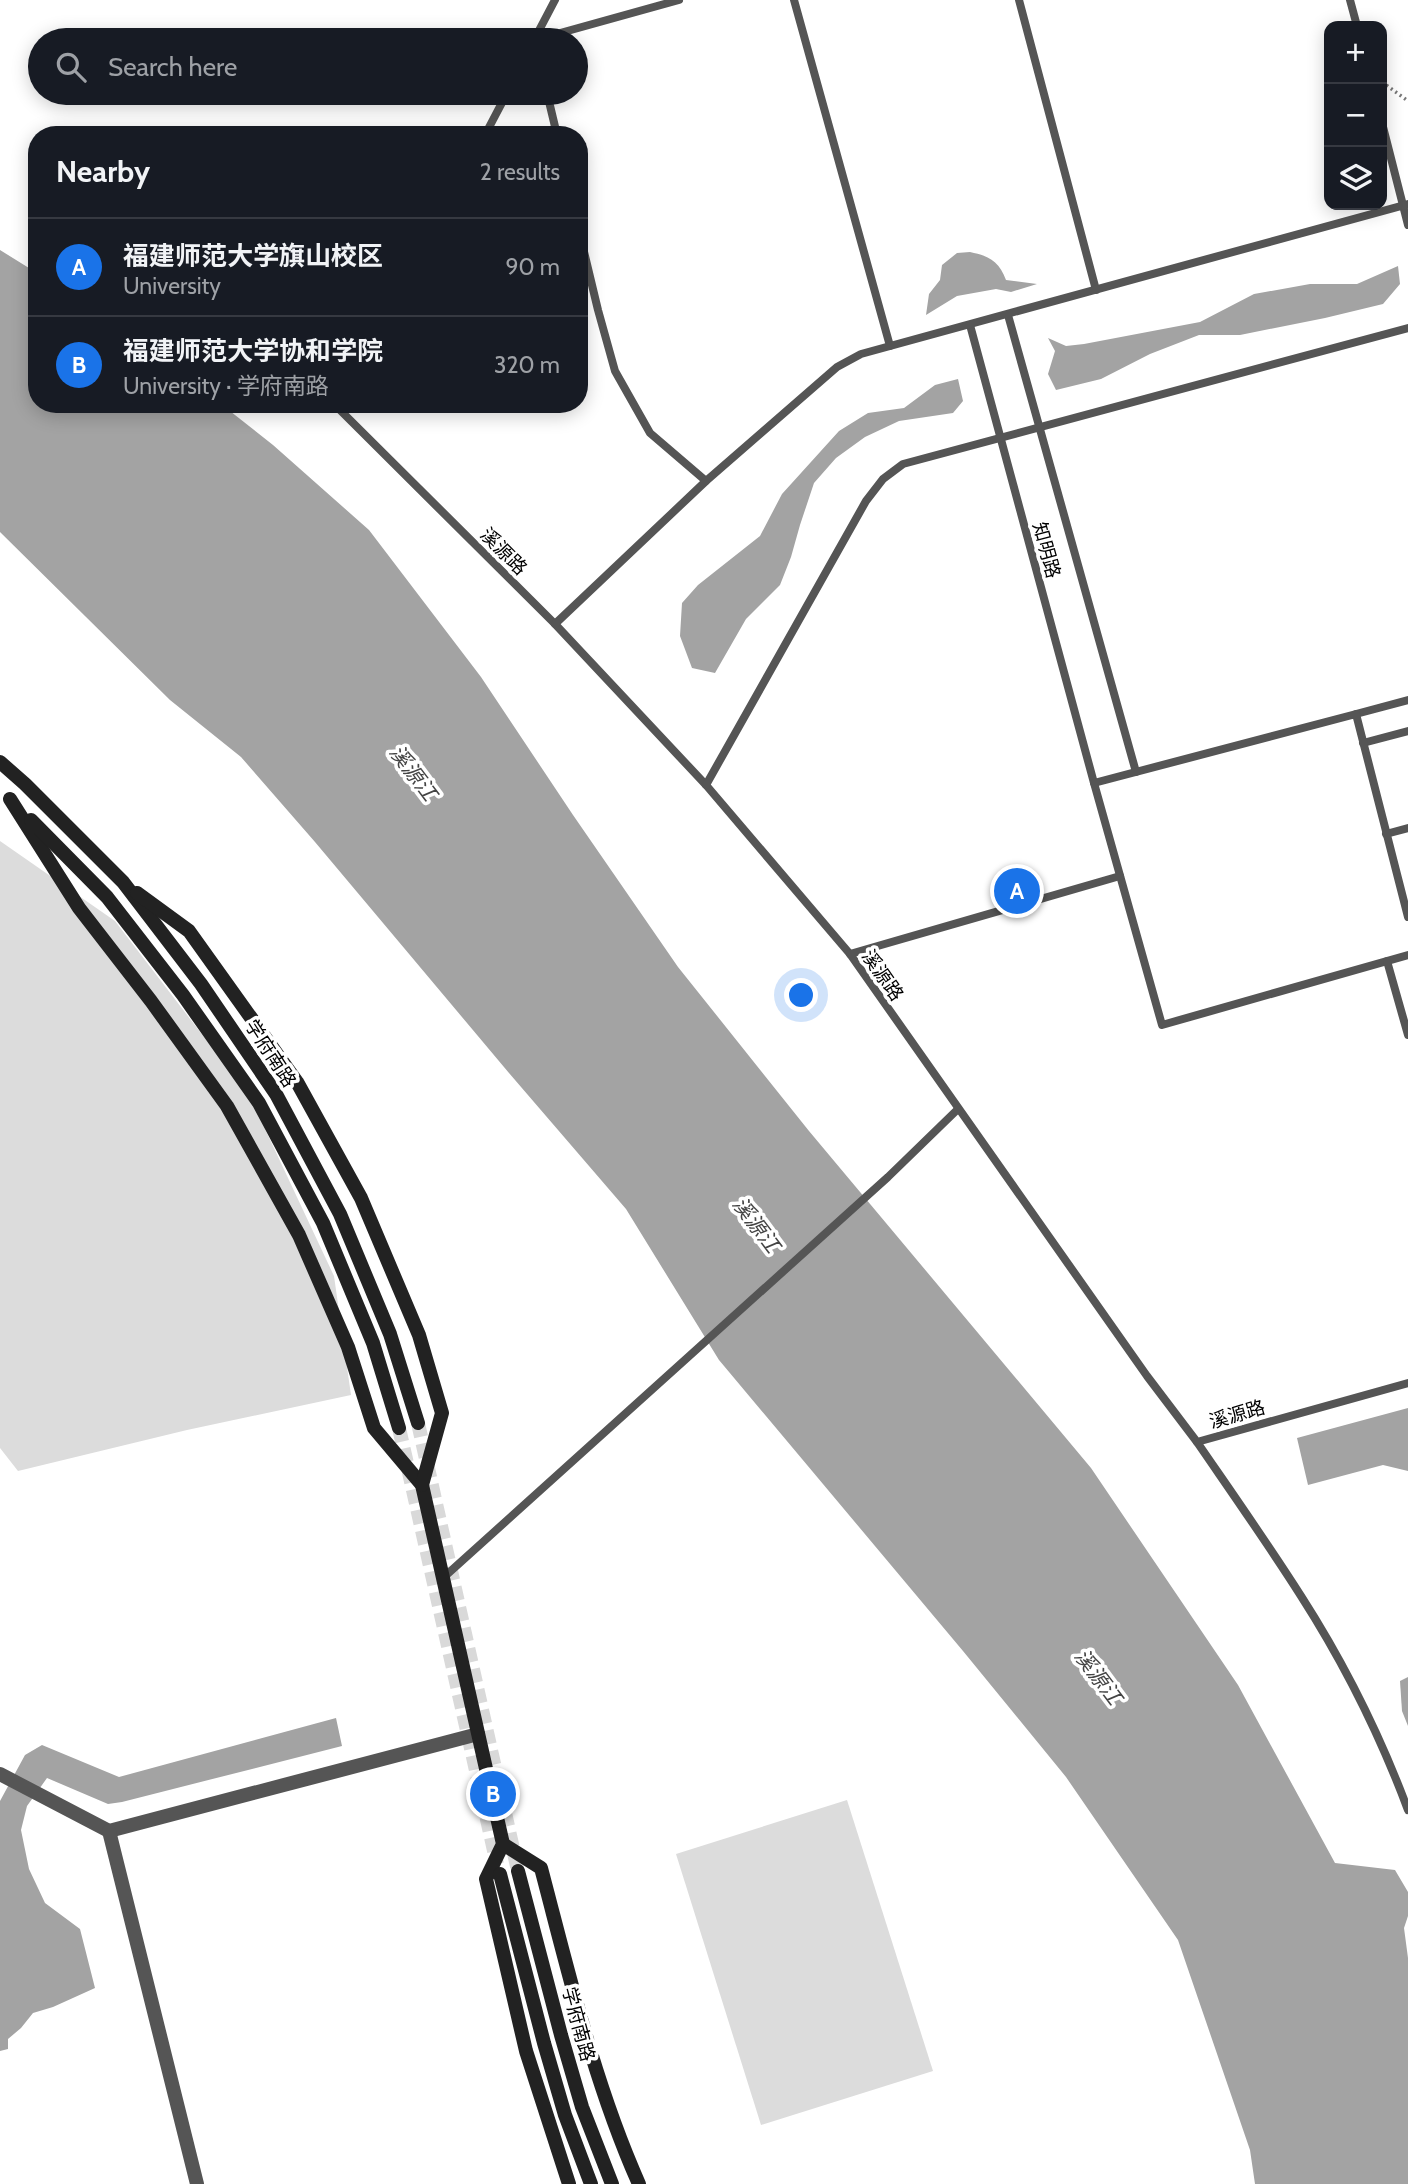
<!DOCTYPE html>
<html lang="en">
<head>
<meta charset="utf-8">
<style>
  body { margin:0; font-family:Cabin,"Noto Sans SC",sans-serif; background:#20242c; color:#f1f3f6 }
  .controls { position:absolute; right:21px; top:21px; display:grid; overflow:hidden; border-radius:14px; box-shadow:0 4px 18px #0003 }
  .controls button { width:63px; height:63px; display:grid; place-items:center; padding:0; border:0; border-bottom:2px solid #363941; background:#171b24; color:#f1f3f6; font:35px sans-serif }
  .you { position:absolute; left:802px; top:996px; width:24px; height:24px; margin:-18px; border:5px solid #fff; border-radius:50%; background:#1a73e8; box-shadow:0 0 0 10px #1a73e833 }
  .badge { display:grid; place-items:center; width:46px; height:46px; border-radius:50%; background:#1a73e8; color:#fff; font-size:23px; font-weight:700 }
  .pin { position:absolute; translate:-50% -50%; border:4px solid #fff; box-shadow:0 2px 7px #0006 }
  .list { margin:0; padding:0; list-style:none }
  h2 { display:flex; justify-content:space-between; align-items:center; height:91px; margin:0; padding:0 28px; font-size:30px }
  h2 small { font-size:23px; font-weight:400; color:#9ea1a6 }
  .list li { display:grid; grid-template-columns:46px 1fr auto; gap:21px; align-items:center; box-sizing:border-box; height:98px; padding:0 28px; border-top:2px solid #363941 }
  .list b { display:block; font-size:26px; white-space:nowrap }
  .list p { margin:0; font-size:23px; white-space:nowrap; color:#9ea1a6 }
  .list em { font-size:23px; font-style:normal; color:#9ea1a6 }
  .icon { flex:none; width:38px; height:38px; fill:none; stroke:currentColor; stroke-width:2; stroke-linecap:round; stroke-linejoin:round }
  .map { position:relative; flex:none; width:1408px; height:2184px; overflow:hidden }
  .search { position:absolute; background:#171b24; box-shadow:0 4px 18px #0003; left:28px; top:28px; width:560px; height:77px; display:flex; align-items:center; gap:18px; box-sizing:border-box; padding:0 24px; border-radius:38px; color:#9ea1a6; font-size:26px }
  .panel { position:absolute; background:#171b24; box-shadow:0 4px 18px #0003; left:28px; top:126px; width:560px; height:287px; border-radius:28px }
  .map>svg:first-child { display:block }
  .green { fill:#dcdcdc }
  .water { fill:#a3a3a3 }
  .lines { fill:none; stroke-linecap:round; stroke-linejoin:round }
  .secondary-tunnel { stroke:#d9d9d9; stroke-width:14; stroke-dasharray:14 7; stroke-linecap:butt }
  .path { stroke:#777; stroke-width:3.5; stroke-dasharray:2 3.5; stroke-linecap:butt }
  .service { stroke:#555; stroke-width:8 }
  .minor { stroke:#555; stroke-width:14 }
  .secondary { stroke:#222; stroke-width:14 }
  .labels { text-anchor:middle; stroke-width:7; stroke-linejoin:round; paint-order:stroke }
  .street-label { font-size:19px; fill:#000; stroke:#fff }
  .water-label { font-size:21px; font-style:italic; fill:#444; stroke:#fff }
</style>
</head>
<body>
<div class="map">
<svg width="1408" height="2184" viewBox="0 0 1408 2184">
  <rect width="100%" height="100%" fill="#fff"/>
  <g class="green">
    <polygon points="0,841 115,921 250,1097 334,1276 351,1395 187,1430 18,1471 0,1448"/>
    <polygon points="847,1800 933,2071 761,2125 676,1854"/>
  </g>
  <g class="water">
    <polygon points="0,250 37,273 37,404 221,404 273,445 369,530 481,677 573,815 678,967 809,1131 1091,1468 1238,1685 1335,1863 1395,1870 1408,1892 1408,1916 1404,1928 1408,1958 1408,2184 1255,2184 1250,2150 1178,1940 1066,1777 963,1651 719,1360 626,1209 509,1073 315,842 241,757 170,700 0,532"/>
    <path d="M970 252C989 256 999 261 1006 280L1037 284 1011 292 996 289 957 296 926 315 929 294 940 280 942 265 957 253Z"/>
    <polygon points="1398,266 1400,284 1383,304 1325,318 1240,335 1199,335 1150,354 1101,379 1056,390 1048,374 1055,351 1048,338 1066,346 1084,344 1200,322 1254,294 1310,284 1357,284"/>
    <polygon points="958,379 963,401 953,413 899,421 865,437 836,458 814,483 800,525 791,557 780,585 746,619 715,673 692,668 680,636 682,603 698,585 760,536 782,494 839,431 868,413 904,408 935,385"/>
    <polygon points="1408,1408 1408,1471 1383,1465 1308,1485 1297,1438"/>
    <polygon points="1408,1677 1408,1726 1402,1711 1400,1681"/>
    <polygon points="336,1718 342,1746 122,1802 108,1804 47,1778 27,1806 21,1830 29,1869 45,1903 80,1929 95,1988 53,2007 33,2013 21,2028 8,2039 8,2049 0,2051 0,1801 25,1755 42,1745 119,1777"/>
  </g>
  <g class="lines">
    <g class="secondary-tunnel">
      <polyline points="418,1423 518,1871"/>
      <polyline points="399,1428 497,1864"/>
    </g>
    <polyline class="path" points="1382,82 1408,101"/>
    <g class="service">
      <polyline points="794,0 890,346"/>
      <polyline points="1019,0 1096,290"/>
      <polyline points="1350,0 1357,26"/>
      <polyline points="534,40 555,0"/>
      <polyline points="535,40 679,0"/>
      <polyline points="547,93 557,135"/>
      <polyline points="1382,123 1408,225"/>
      <polyline points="485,135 507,93"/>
      <polyline points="579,231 598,310 615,371 650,433 706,481"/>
      <polyline points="1008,315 1136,772"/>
      <polyline points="970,325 1094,783"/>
      <polyline points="343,404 340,410 555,624 706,785 850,954 1147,1376 1197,1442 1408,1383"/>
      <polyline points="555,624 706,481 837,367 861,354 1408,204"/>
      <polyline points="1356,714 1408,700"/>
      <polyline points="1363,743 1408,731"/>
      <polyline points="706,785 866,501 883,479 903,464 1408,328"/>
      <polyline points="1386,834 1408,828"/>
      <polyline points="1408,917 1356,714 1094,783 1162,1025 1408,955"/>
      <polyline points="850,954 1120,876"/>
      <polyline points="1387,961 1408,1035"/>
      <path d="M1197 1442C1232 1493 1268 1544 1301 1596 1344 1663 1380 1735 1408 1810"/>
      <polyline points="443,1578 888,1177 958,1109"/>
    </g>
    <g class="minor">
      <polyline points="0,1774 109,1831 478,1734"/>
      <polyline points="109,1831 197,2184"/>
    </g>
    <g class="secondary">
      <polyline points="0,762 25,784 123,882 201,984 276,1094 340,1214 390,1334 418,1423"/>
      <polyline points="10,799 79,908 151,1001 227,1106 299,1235 348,1347 374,1428 422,1485 503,1844 486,1879 526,2051 569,2184"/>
      <polyline points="31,820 107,897 183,995 259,1103 323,1223 373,1343 399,1428"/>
      <polyline points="137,893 189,931 297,1082 361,1198 419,1335 442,1413 422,1485"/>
      <path d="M503 1844 541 1868C569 1974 594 2083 639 2184"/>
      <polyline points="518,1871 561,2035 582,2107 612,2184"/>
      <polyline points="500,1874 544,2043 565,2115 591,2184"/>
    </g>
  </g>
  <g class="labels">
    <g class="street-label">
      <text transform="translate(1047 550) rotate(75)" y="7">知明路</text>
      <text transform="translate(504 551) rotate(45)" y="7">溪源路</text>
      <text transform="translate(883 975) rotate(55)" y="7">溪源路</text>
      <text transform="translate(271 1053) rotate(57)" y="7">学府南路</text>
      <text transform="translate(1237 1414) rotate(-16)" y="7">溪源路</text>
      <text transform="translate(579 2024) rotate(75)" y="7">学府南路</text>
    </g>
    <g class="water-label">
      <text transform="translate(413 773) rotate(53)" y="7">溪源江</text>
      <text transform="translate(756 1225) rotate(53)" y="7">溪源江</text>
      <text transform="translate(1098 1677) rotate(53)" y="7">溪源江</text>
    </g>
  </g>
</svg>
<div class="controls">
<button>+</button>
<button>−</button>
<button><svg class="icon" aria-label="layers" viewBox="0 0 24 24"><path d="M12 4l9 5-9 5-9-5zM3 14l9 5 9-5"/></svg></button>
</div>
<div class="you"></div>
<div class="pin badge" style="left:1017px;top:891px">A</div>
<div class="pin badge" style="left:493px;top:1794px">B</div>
<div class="search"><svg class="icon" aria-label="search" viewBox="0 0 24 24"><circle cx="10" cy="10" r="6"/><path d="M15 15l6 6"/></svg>Search here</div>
<section class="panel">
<h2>Nearby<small>2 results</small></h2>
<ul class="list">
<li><span class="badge">A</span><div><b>福建师范大学旗山校区</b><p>University</p></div><em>90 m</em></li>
<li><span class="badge">B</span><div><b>福建师范大学协和学院</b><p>University · 学府南路</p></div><em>320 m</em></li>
</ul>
</section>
</div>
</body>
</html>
